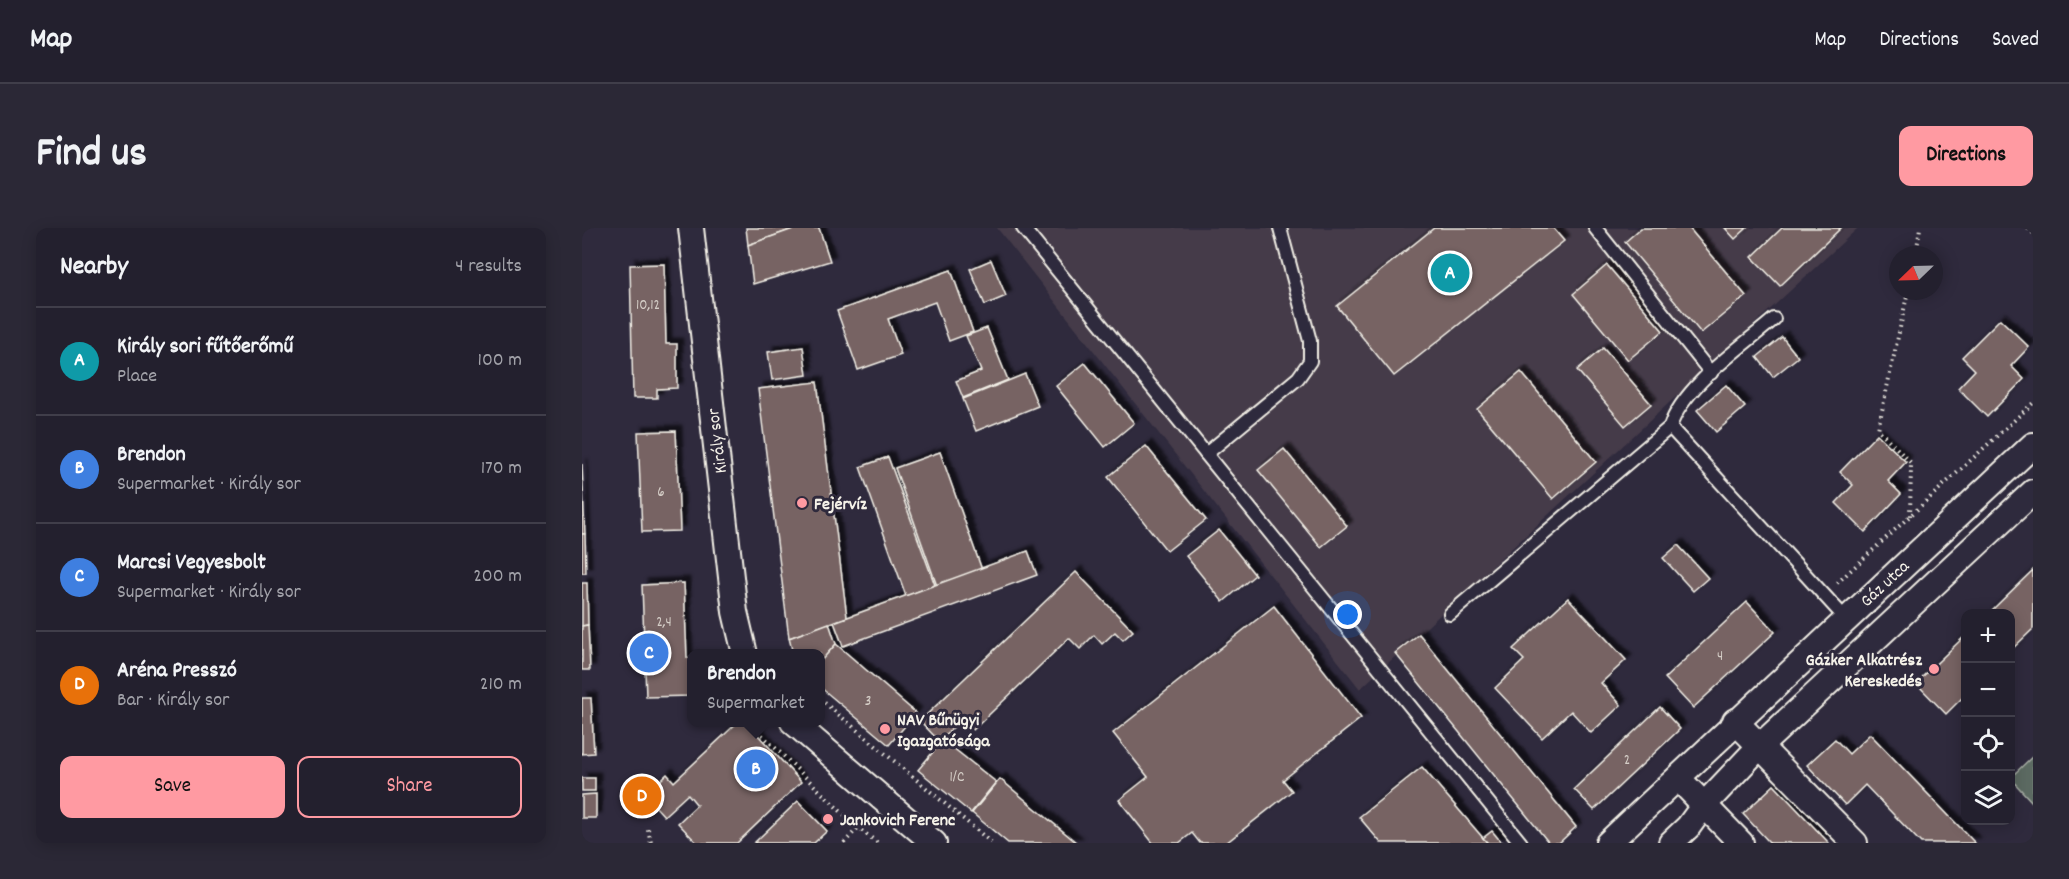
<!DOCTYPE html>
<html lang="en">
<head>
<meta charset="utf-8">
<style>
  body { margin:0; font-family:Dekko,sans-serif; background:#2b2836; color:#f1f3f6 }
  .controls { position:absolute; right:18px; bottom:18px; display:grid; overflow:hidden; border-radius:12px; box-shadow:0 3px 15px #0003 }
  .controls button { width:54px; height:54px; display:grid; place-items:center; padding:0; border:0; border-bottom:2px solid #403e4a; background:#23202e; color:#f1f3f6; font:30px sans-serif }
  .compass { position:absolute; left:1307px; top:18px; width:54px; height:54px; border-radius:50%; background:#23202e; box-shadow:0 3px 15px #0003; rotate:247deg }
  .you { position:absolute; left:766px; top:387px; width:21px; height:21px; margin:-15px; border:4px solid #fff; border-radius:50%; background:#1a73e8; box-shadow:0 0 0 9px #1a73e833 }
  .badge { display:grid; place-items:center; width:39px; height:39px; border-radius:50%; background:#ff9aa2; color:#fff; font-size:20px; font-weight:700 }
  .pin { position:absolute; translate:-50% -50%; border:3px solid #fff; box-shadow:0 2px 6px #0006 }
  .popup { position:absolute; left:105px; top:421px; width:138px; height:78px; box-sizing:border-box; display:grid; place-content:center; border-radius:12px; background:#23202e; filter:drop-shadow(0 2px 4px #0005); font-size:20px; white-space:nowrap; color:#a3a3aa }
  .popup b { font-size:22px; color:#f1f3f6 }
  .popup::after { content:''; position:absolute; left:50%; top:100%; margin-left:-12px; border:12px solid transparent; border-top-color:#23202e }
  .list { margin:0; padding:0; list-style:none }
  h2 { display:flex; justify-content:space-between; align-items:center; height:78px; margin:0; padding:0 24px; font-size:26px }
  h2 small { font-size:20px; font-weight:400; color:#a3a3aa }
  .list li { display:grid; grid-template-columns:39px 1fr auto; gap:18px; align-items:center; box-sizing:border-box; height:108px; padding:0 24px; border-top:2px solid #403e4a }
  .list b { display:block; font-size:22px; white-space:nowrap }
  .list p { margin:0; font-size:20px; white-space:nowrap; color:#a3a3aa }
  .list em { font-size:20px; font-style:normal; color:#a3a3aa }
  .actions { display:flex; gap:12px; padding:18px 24px }
  .actions a { flex:1; padding:14px 0; border:2px solid #ff9aa2; border-radius:12px; text-align:center; font-size:21px; color:#ff9aa2 }
  .actions .main { background:#ff9aa2; color:#111 }
  .icon { flex:none; width:33px; height:33px; fill:none; stroke:currentColor; stroke-width:2; stroke-linecap:round; stroke-linejoin:round }
  .map { position:relative; flex:none; width:1451px; height:615px; overflow:hidden; border-radius:12px }
  header { display:flex; align-items:center; gap:36px; box-sizing:border-box; height:84px; padding:0 30px; background:#23202e; border-bottom:2px solid #403e4a }
  header strong { font-size:28px }
  nav { display:flex; gap:33px; margin-inline-start:auto; font-size:21px }
  .intro { display:flex; align-items:center; justify-content:space-between; box-sizing:border-box; height:144px; padding:0 36px }
  h1 { margin:0; font-size:42px }
  .button { padding:15px 27px; border-radius:12px; background:#ff9aa2; color:#111; font-size:21px; font-weight:700 }
  main { display:flex; gap:36px; padding:0 36px }
  aside { flex:1; background:#23202e; border-radius:12px; box-shadow:0 3px 15px #0003 }
  .map>svg:first-child { display:block }
  .built { fill:#453b49 }
  .green { fill:#5c6b62; stroke:#a8aea5; stroke-width:1.5 }
  .building { fill:#776364; stroke:#f4f1e8; stroke-width:1.5; filter:url(#shadow) }
  .lines { fill:none; stroke-linecap:round; stroke-linejoin:round }
  .lane-casing { stroke:#f4f1e8; stroke-width:16 }
  .street-casing { stroke:#f4f1e8; stroke-width:28 }
  .path { stroke:#f4f1e8; stroke-width:4; stroke-dasharray:1.5 4.5; stroke-linecap:butt }
  .lane { stroke:#2f2a3d; stroke-width:12 }
  .street { stroke:#2f2a3d; stroke-width:24 }
  .poi-dot { fill:#ff9aa2; stroke:#2f2a3d; stroke-width:2 }
  .labels { text-anchor:middle; stroke-width:6; stroke-linejoin:round; paint-order:stroke }
  .number-label { font-size:15px; fill:#d5cec7 }
  .street-label { font-size:18px; fill:#f4f1e8; stroke:#2f2a3d }
  .poi-label { font-size:18px; font-weight:bold; fill:#f4f1e8; stroke:#2f2a3d; text-anchor:start }
</style>
</head>
<body>
<header>
<strong>Map</strong>
<nav><a>Map</a><a>Directions</a><a>Saved</a></nav>
</header>
<div class="intro"><h1>Find us</h1><a class="button">Directions</a></div>
<main>
<aside>
<h2>Nearby<small>4 results</small></h2>
<ul class="list">
<li><span class="badge" style="background:#0f9aa8">A</span><div><b>Király sori fűtőerőmű</b><p>Place</p></div><em>100 m</em></li>
<li><span class="badge" style="background:#3f7fe0">B</span><div><b>Brendon</b><p>Supermarket · Király sor</p></div><em>170 m</em></li>
<li><span class="badge" style="background:#3f7fe0">C</span><div><b>Marcsi Vegyesbolt</b><p>Supermarket · Király sor</p></div><em>200 m</em></li>
<li><span class="badge" style="background:#e8710a">D</span><div><b>Aréna Presszó</b><p>Bar · Király sor</p></div><em>210 m</em></li>
</ul>
<div class="actions"><a class="main">Save</a><a>Share</a></div>
</aside>
<div class="map">
<svg width="1451" height="615" viewBox="0 0 1451 615">
  <defs>
    <filter id="shadow"><feDropShadow dx="5.5" dy="-5.5" stdDeviation="1.5" flood-color="#0009"/></filter>
  </defs>
  <rect width="100%" height="100%" fill="#2f2a3d"/>
  <filter id="ink" filterUnits="userSpaceOnUse"><feTurbulence type="fractalNoise" baseFrequency=".0167" numOctaves="2"/><feDisplacementMap in="SourceGraphic" scale="12" xChannelSelector="R" yChannelSelector="G"/><feConvolveMatrix kernelMatrix="1 2 1 2 8 2 1 2 1" color-interpolation-filters="sRGB"/></filter>
  <g filter="url(#ink)">
    <polygon class="built" points="415,0 1276,0 778,461"/>
    <polygon class="green" points="1451,528 1451,575 1428,550"/>
    <g class="building">
      <polygon points="164,0 214,0 166,17"/>
      <polygon points="214,0 237,0 248,33 171,56 166,17"/>
      <polygon points="852,0 971,0 982,13 812,148 755,78"/>
      <polygon points="1059,0 1107,0 1164,68 1119,105 1043,14"/>
      <polygon points="1143,0 1165,0 1153,11"/>
      <polygon points="1200,0 1259,0 1198,58 1170,29"/>
      <polygon points="409,32 424,68 403,77 388,41"/>
      <polygon points="82,36 84,116 95,116 95,160 75,161 75,170 51,170 48,37"/>
      <polygon points="1025,37 1081,103 1046,132 991,66"/>
      <polygon points="369,42 391,104 367,113 353,74 306,91 319,127 276,142 255,83"/>
      <polygon points="1418,91 1447,119 1429,138 1442,151 1405,189 1376,160 1393,142 1380,129"/>
      <polygon points="405,100 426,152 381,170 374,153 399,143 384,108"/>
      <polygon points="1200,109 1216,129 1191,149 1175,129"/>
      <polygon points="221,119 225,147 190,152 186,124"/>
      <polygon points="1021,120 1069,176 1043,198 995,142"/>
      <polygon points="503,135 552,195 523,219 474,158"/>
      <polygon points="939,144 1014,234 971,271 895,181"/>
      <polygon points="443,146 456,178 394,203 381,171"/>
      <polygon points="235,154 265,389 207,410 176,161"/>
      <polygon points="1144,157 1163,179 1134,204 1115,182"/>
      <polygon points="94,203 98,303 60,304 56,204"/>
      <polygon points="1295,206 1324,234 1306,253 1319,266 1283,304 1254,275 1271,257 1258,244"/>
      <polygon points="564,218 624,292 585,323 526,249"/>
      <polygon points="702,221 765,298 739,319 676,242"/>
      <polygon points="358,224 400,342 355,358 313,240"/>
      <polygon points="306,229 353,357 324,368 278,239"/>
      <polygon points="0,236 3,306 0,306"/>
      <polygon points="637,302 673,347 641,374 604,328"/>
      <polygon points="0,306 3,306 4,345 0,345"/>
      <polygon points="1096,317 1126,350 1111,363 1081,330"/>
      <polygon points="446,323 455,347 261,418 252,394"/>
      <polygon points="1451,342 1451,401 1428,423 1428,386 1406,386"/>
      <polygon points="494,344 551,403 541,412 533,404 520,416 512,407 498,421 487,410 391,502 380,491 357,513 338,493"/>
      <polygon points="0,355 5,355 6,397 0,398"/>
      <polygon points="102,355 105,430 110,430 110,468 64,469 60,357"/>
      <polygon points="986,370 1044,432 1019,455 1039,477 1009,505 989,483 960,510 913,460 942,432 931,421"/>
      <polygon points="1165,374 1193,404 1111,480 1083,450"/>
      <polygon points="692,378 779,490 701,552 710,563 644,615 618,615 610,605 597,615 571,615 537,572 566,549 531,505"/>
      <polygon points="247,395 254,416 238,434 238,426 211,426 207,410"/>
      <polygon points="6,397 8,442 0,442 0,398"/>
      <polygon points="837,406 994,599 977,615 967,615 813,425"/>
      <polygon points="1384,407 1384,466 1364,486 1334,455"/>
      <polygon points="254,416 334,485 307,517 238,459 238,434"/>
      <polygon points="0,470 9,470 12,525 0,526"/>
      <polygon points="1078,479 1098,501 1012,582 992,561"/>
      <polygon points="156,494 164,494 219,554 155,615 115,615 96,595 115,577 106,566 82,588 63,567 85,546 92,554"/>
      <polygon points="1288,506 1393,615 1339,615 1283,557 1263,577 1225,537 1253,511 1267,526"/>
      <polygon points="361,512 414,554 389,585 336,542"/>
      <polygon points="840,539 901,610 906,615 799,615 777,589"/>
      <rect x="0" y="550" width="13" height="13"/>
      <polygon points="418,551 495,615 426,615 390,585"/>
      <polygon points="1192,557 1247,615 1188,615 1161,586"/>
      <polygon points="14,566 14,590 0,590 0,567"/>
      <polygon points="216,573 245,603 232,615 172,615"/>
      <polygon points="910,603 920,615 906,615 901,610"/>
    </g>
    <g class="lines">
      <defs>
        <g id="lane">
          <polyline points="441,0 939,615"/>
          <polyline points="1013,0 1129,145"/>
          <polyline points="1088,199 1264,391"/>
          <polyline points="624,226 716,150 728,133 728,113 698,0"/>
          <path d="M868 386 1088 199C1101 158 1160 119 1192 91"/>
        </g>
        <g id="street">
          <polyline points="109,0 153,384 163,426"/>
          <polyline points="1153,493 1273,615"/>
          <polyline points="211,494 352,615"/>
          <polyline points="1097,551 1159,615"/>
          <polyline points="1026,615 1451,217"/>
          <polyline points="1089,615 1106,599 1122,577 1178,518 1451,264"/>
        </g>
      </defs>
      <use href="#lane" class="lane-casing"/>
      <use href="#street" class="street-casing"/>
      <g class="path">
        <polyline points="1446,0 1451,5"/>
        <polyline points="1334,27 1338,0"/>
        <polyline points="1326,63 1296,201 1329,235 1328,289"/>
        <polyline points="1255,355 1451,175"/>
        <polyline points="238,471 410,615"/>
        <polyline points="180,507 276,600 296,615"/>
        <polyline points="66,601 69,615"/>
        <polyline points="262,615 276,600"/>
      </g>
      <use href="#lane" class="lane"/>
      <use href="#street" class="street"/>
    </g>
  </g>
  <g class="poi-dot">
    <circle cx="220" cy="275" r="6"/>
    <circle cx="1352" cy="441" r="6"/>
    <circle cx="303" cy="501" r="6"/>
    <circle cx="246" cy="591" r="6"/>
  </g>
  <g class="labels">
    <g class="number-label">
      <text x="66" y="81">10,12</text>
      <text x="79" y="268">6</text>
      <text x="82" y="398">2,4</text>
      <text x="1138" y="432">4</text>
      <text x="286" y="477">3</text>
      <text x="1045" y="536">2</text>
      <text x="375" y="553">1/C</text>
    </g>
    <g class="street-label">
      <text transform="translate(134 213) rotate(-97)" y="6">Király sor</text>
      <text transform="translate(1302 355) rotate(-43)" y="6">Gáz utca</text>
    </g>
    <g class="poi-label">
      <text x="232" y="281">Fejérvíz</text>
      <text x="1340" y="437" text-anchor="end">Gázker Alkatrész<tspan x="1340" dy="21">Kereskedés</tspan></text>
      <text x="315" y="497">NAV Bűnügyi<tspan x="315" dy="21">Igazgatósága</tspan></text>
      <text x="258" y="597">Jankovich Ferenc</text>
    </g>
  </g>
</svg>
<div class="controls">
<button>+</button>
<button>−</button>
<button><svg class="icon" aria-label="locate" viewBox="0 0 24 24"><circle cx="12" cy="12" r="6"/><path d="M12 2v4M12 18v4M2 12h4M18 12h4"/></svg></button>
<button><svg class="icon" aria-label="layers" viewBox="0 0 24 24"><path d="M12 4l9 5-9 5-9-5zM3 14l9 5 9-5"/></svg></button>
</div>
<svg class="compass" viewBox="-18 -18 36 36"><path d="M0-13l5 13h-10z" fill="#e53935"/><path d="M0 13l5-13h-10z" fill="#a3a3aa"/></svg>
<div class="you"></div>
<div class="pin badge" style="left:868px;top:45px;background:#0f9aa8">A</div>
<div class="pin badge" style="left:174px;top:541px;background:#3f7fe0">B</div>
<div class="popup"><b>Brendon</b>Supermarket</div>
<div class="pin badge" style="left:67px;top:425px;background:#3f7fe0">C</div>
<div class="pin badge" style="left:60px;top:568px;background:#e8710a">D</div>
</div>
</main>
</body>
</html>
